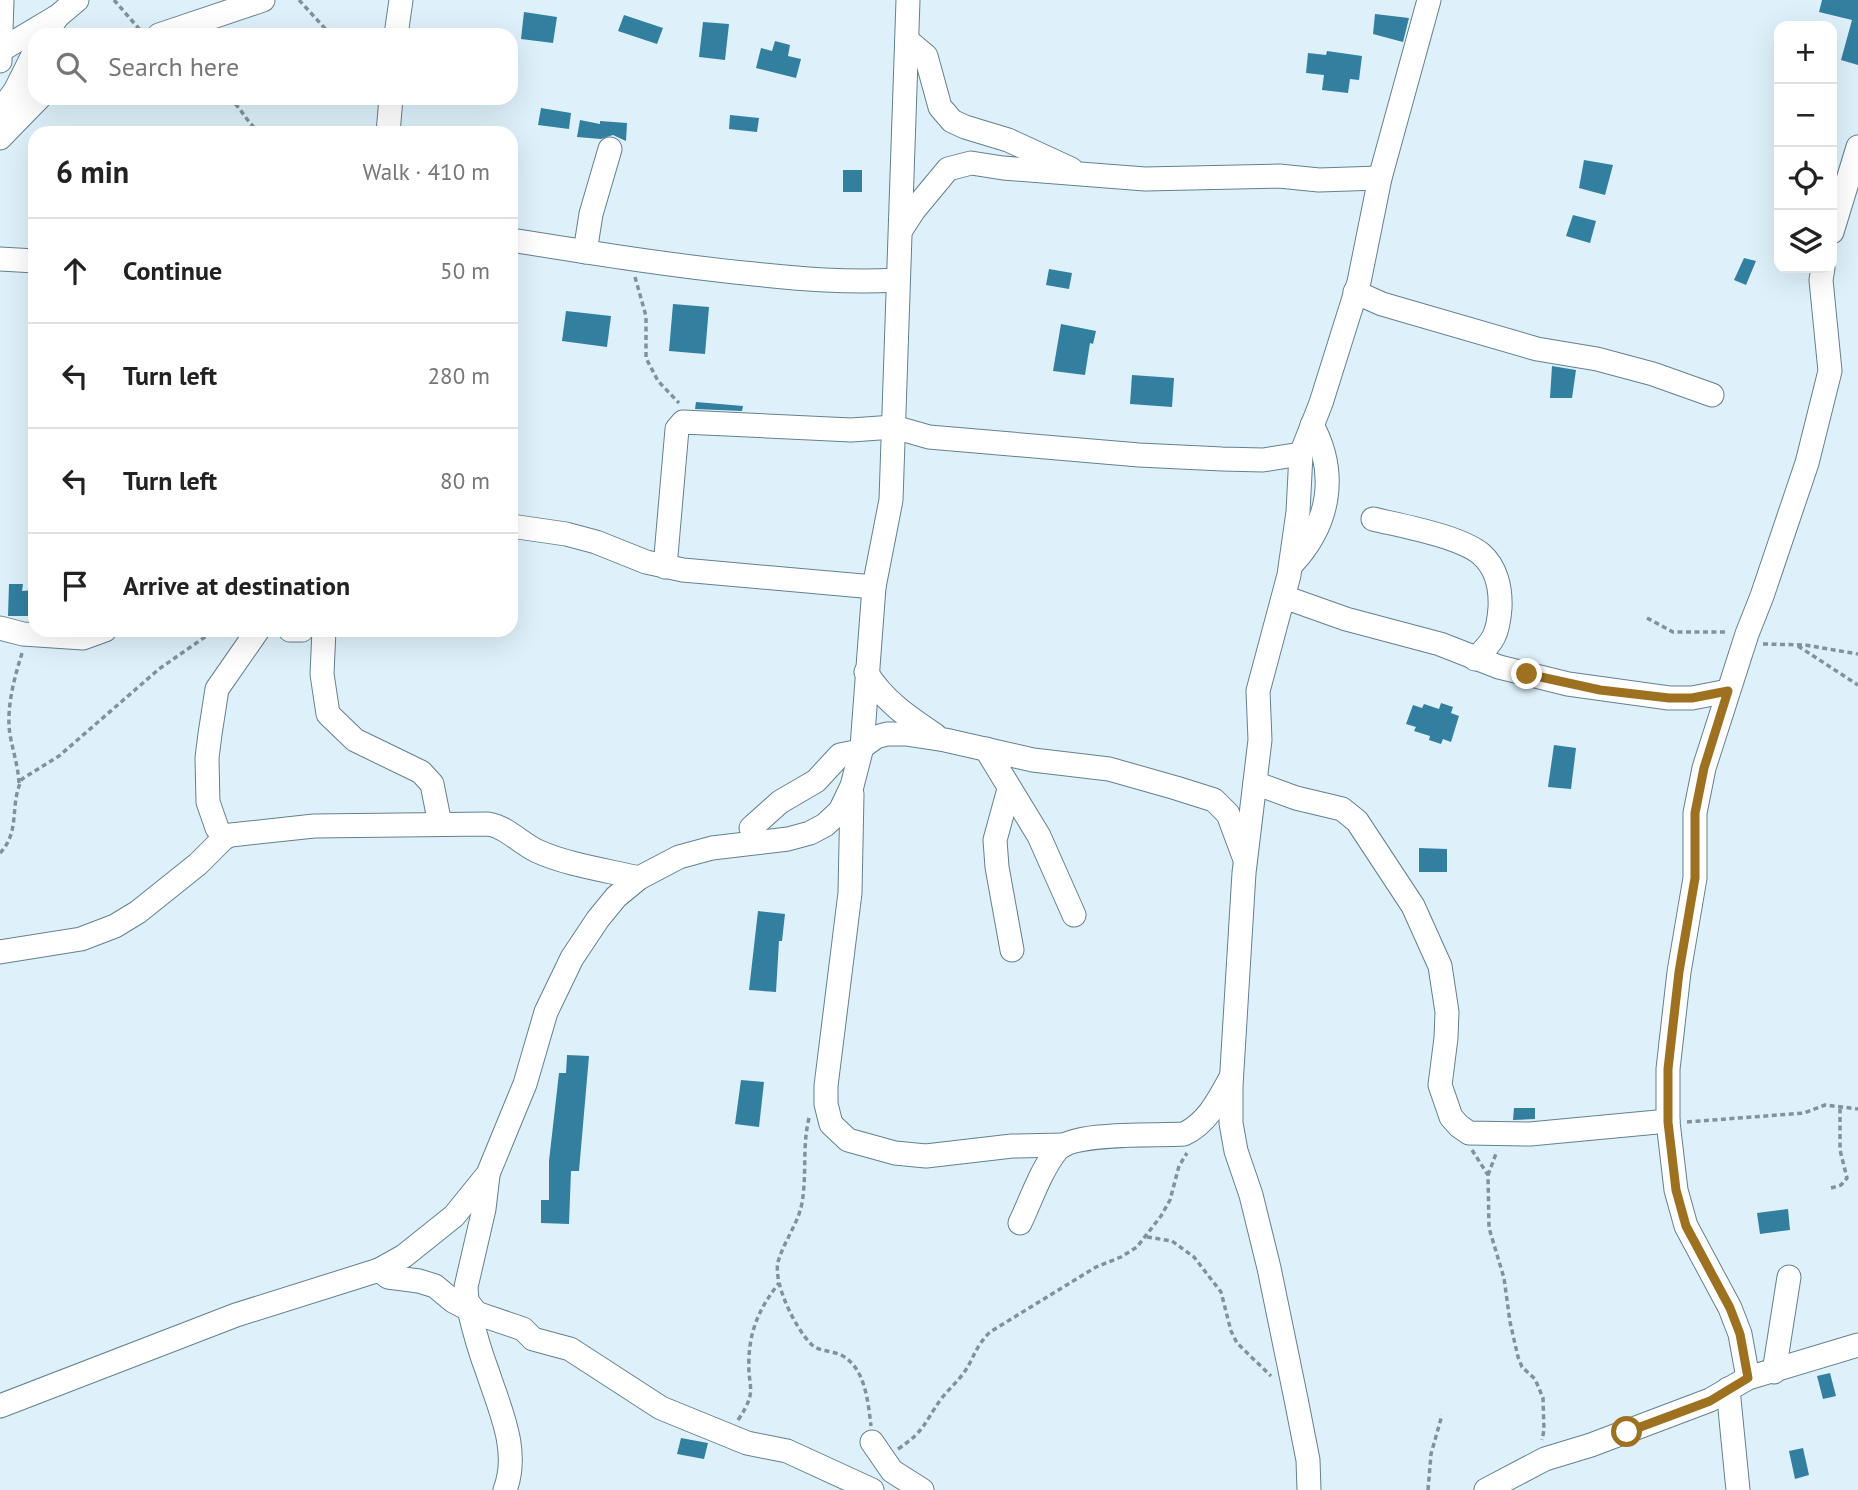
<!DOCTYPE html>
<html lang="en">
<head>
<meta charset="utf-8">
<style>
  body { margin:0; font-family:"PT Sans",sans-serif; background:#f6f6f6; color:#222 }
  .controls { position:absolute; right:21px; top:21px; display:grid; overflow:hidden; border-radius:14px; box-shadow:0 7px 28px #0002 }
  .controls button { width:63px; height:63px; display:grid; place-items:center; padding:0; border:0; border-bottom:2px solid #e0e0e0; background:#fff; color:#222; font:35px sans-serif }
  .stop { position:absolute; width:21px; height:21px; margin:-16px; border:5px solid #9d7120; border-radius:50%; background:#fff }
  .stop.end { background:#9d7120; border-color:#fff; box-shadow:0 2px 7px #0008 }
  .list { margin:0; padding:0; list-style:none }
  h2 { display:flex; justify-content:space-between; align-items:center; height:91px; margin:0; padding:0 28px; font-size:30px }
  h2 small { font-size:23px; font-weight:400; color:#767676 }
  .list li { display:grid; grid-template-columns:46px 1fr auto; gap:21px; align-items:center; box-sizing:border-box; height:105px; padding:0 28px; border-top:2px solid #e0e0e0 }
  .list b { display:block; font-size:26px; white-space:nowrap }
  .list em { font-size:23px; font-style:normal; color:#767676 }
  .icon { flex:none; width:38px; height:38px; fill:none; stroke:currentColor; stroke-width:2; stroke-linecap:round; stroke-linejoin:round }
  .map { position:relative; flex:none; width:1858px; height:1490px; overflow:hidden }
  .search { position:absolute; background:#fff; box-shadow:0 7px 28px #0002; left:28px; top:28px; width:490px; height:77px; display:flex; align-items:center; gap:18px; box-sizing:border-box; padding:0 24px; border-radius:21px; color:#767676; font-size:26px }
  .panel { position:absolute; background:#fff; box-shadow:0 7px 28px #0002; left:28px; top:126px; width:490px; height:511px; border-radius:21px }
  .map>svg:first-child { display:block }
  .building { fill:#327fa0 }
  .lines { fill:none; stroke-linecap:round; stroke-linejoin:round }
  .minor-casing { stroke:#62808f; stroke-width:25 }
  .path { stroke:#82929a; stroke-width:3.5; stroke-dasharray:5 3.5; stroke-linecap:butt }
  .minor { stroke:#fff; stroke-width:23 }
  .route { stroke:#9d7120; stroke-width:9 }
</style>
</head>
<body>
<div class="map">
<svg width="1858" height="1490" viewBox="0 0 1858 1490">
  <rect width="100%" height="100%" fill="#def1fb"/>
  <g class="building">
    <polygon points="1822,0 1858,0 1858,65 1841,60 1852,20 1819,12"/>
    <polygon points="524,12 557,17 553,43 521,39"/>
    <polygon points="1375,14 1409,18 1403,42 1373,34"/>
    <polygon points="624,15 663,28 657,44 618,31"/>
    <polygon points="703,22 729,24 725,60 699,57"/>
    <polygon points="775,41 790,45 788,56 801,59 796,78 756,68 761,48 772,51"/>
    <polygon points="1327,51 1362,56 1359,80 1350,79 1348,93 1322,90 1324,75 1306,73 1308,53 1326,55"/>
    <polygon points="541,108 571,113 569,129 538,125"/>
    <polygon points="730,115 759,118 757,132 729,129"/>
    <polygon points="580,120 600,124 600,121 627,123 626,141 613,135 601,139 577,137"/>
    <polygon points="1584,160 1613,165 1605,195 1579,188"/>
    <rect x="843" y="170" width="19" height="22"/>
    <polygon points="1573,215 1596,221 1590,243 1566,236"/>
    <polygon points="1744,258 1756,261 1746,285 1734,280"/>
    <polygon points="1049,269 1072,273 1069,289 1046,285"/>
    <polygon points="673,304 709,307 705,354 669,351"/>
    <polygon points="566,311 611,316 607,347 562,341"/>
    <polygon points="1061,324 1096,331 1093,344 1090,343 1085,375 1053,371"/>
    <polygon points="1552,366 1576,370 1572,398 1550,398"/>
    <polygon points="1132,375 1174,378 1172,407 1130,404"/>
    <polygon points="696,402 743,406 742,411 695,409"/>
    <polygon points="9,584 23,584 22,591 35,590 35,616 8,616"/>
    <polygon points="1441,703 1453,707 1451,713 1459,716 1451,742 1443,739 1441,744 1429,740 1430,736 1414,731 1416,727 1406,724 1413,705 1422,708 1424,704 1439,709"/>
    <polygon points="1554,745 1576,748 1571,789 1548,787"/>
    <polygon points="1419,848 1447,849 1447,872 1419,872"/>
    <polygon points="758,911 785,914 782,941 779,941 776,992 749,990"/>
    <polygon points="567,1055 589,1056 579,1171 571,1171 569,1224 541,1223 541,1200 549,1200 549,1161 559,1073 566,1073"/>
    <polygon points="741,1080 764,1082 759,1127 735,1124"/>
    <polygon points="1514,1108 1535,1108 1535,1119 1513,1120"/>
    <polygon points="1788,1209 1790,1230 1760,1234 1757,1213"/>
    <polygon points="1830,1373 1836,1396 1823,1399 1817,1376"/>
    <polygon points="681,1438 708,1443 704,1459 677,1454"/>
    <polygon points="1803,1448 1809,1475 1795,1479 1789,1451"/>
  </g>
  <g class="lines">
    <defs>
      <g id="minor">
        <polyline points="50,27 58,16 77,0"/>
        <polyline points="159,35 263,0"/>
        <polyline points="396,35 401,0"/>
        <polyline points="907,40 926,56 940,107 952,121 965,127 1008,140 1071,169"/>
        <polyline points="1,50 58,16"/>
        <polyline points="0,61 2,0"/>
        <polyline points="15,91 35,51"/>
        <polyline points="0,111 15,91 35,83"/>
        <polyline points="388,133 391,98"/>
        <polyline points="0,138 39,98"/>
        <polyline points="901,230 914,210 948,169 971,163 1003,168 1145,179 1279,176 1319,180 1380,178"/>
        <polyline points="1832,232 1858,147"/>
        <path d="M511 240C592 253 672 266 754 274 802 279 848 283 897 280"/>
        <polyline points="585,252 591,214 610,149"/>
        <polyline points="0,259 35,261"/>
        <polyline points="1355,292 1382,304 1537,349 1597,359 1653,374 1712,395"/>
        <path d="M1373 519C1402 526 1459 536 1481 554 1496 567 1501 588 1500 608 1498 634 1494 641 1475 659"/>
        <polyline points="511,526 566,534 596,542 646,562 683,570 874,587"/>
        <path d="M1293 563C1330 523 1338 473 1312 425"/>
        <polyline points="665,567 677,429 683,422 851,430 894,427 929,437 1139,455 1222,459 1263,460 1301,454"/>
        <polyline points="1284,597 1346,619 1440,644 1499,667 1568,684 1669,698 1692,698 1728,691"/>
        <polyline points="0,628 23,634 83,638 105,630"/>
        <polyline points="290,630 302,630"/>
        <polyline points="324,630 322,674 328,714 355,740 421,772 432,784 440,824"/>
        <path d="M866 672C884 701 908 717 935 735"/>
        <polyline points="862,747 876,737 887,734 906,734 945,740 1033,760 1109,769 1176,788 1214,800 1228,814 1244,857"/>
        <polyline points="986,749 1039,836 1074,915"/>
        <polyline points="1255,783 1296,798 1342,809 1357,821 1413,906 1440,966 1447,1012 1446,1038 1440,1085 1451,1117 1459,1126 1469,1133 1530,1134 1668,1121"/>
        <polyline points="1009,789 995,840 997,867 1012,950"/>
        <polyline points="852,794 850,893 826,1086 826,1104 831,1124 848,1140 895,1153 926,1156 1012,1146 1064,1145"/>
        <polyline points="224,838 217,828 208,802 207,758 210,734 217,689 258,630"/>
        <polyline points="760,842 751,828 780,802 816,781 840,755 860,751"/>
        <path d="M0 952 81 939 115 926 138 912 198 864 224 838 231 835 314 826 488 824C507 827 520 843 537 851 568 865 605 870 639 878"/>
        <path d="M1020 1223C1031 1200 1041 1170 1057 1150 1074 1131 1157 1136 1184 1134 1207 1123 1218 1101 1230 1079"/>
        <polyline points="379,1270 388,1277 419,1281 435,1286 453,1301 476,1313 523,1329 533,1339 570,1349 661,1408 747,1443 787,1451 872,1490"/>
        <path d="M469 1309C474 1331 480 1352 488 1373 500 1410 520 1451 505 1490"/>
        <polyline points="476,1313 467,1301 466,1287 484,1209 488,1175"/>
        <polyline points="1774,1372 1789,1277"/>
        <polyline points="1748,1378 1740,1334 1730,1308 1686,1226 1676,1190 1668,1122 1668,1069 1679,972 1695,878 1695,813 1704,768 1747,634 1762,596 1807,463 1830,371 1821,280 1823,268"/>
        <polyline points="1728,1389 1738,1490"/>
        <polyline points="0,1406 236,1315 379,1270 404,1256 454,1216 488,1174 525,1084 546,1012 572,958 598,919 616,897 639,878 679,857 712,848 788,839 810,833 825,825 840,811 852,786 862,747 874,587 891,500 908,0"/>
        <polyline points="872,1442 892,1471 922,1490"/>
        <polyline points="1309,1490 1308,1460 1296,1399 1269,1268 1251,1195 1236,1151 1231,1123 1231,1086 1244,873 1260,740 1258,691 1289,575 1298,512 1301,454 1321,403 1359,282 1380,178 1429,0"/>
        <polyline points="1486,1490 1545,1459 1591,1445 1710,1400 1748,1378 1858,1345"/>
      </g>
    </defs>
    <use href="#minor" class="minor-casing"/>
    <g class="path">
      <polyline points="114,0 141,31"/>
      <polyline points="299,0 331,35"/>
      <path d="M229 98C242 108 247 124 261 133"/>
      <polyline points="635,277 646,316 646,358 658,381 679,403"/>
      <polyline points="1647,618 1673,632 1727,632"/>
      <polyline points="1763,644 1805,645 1858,654"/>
      <polyline points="1798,646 1858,685"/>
      <path d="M19 783C18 766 13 751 10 735 6 708 14 679 22 653"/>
      <path d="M0 853C21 831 9 805 22 779L59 756 159 669 215 630"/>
      <path d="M809 1118C802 1147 807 1174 802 1203 798 1224 784 1241 778 1262 773 1284 796 1329 811 1344 819 1352 831 1350 841 1355 865 1367 868 1401 871 1426"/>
      <polyline points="1687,1122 1804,1113 1825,1105 1858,1109"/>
      <polyline points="1472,1150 1488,1175 1489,1228 1504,1278 1510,1322 1518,1357 1522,1367 1535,1379 1543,1398 1544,1430 1542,1440"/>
      <polyline points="1488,1175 1497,1151"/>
      <polyline points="1831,1188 1841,1185 1847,1178 1840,1150 1840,1106"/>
      <polyline points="1147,1237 1172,1241 1194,1257 1221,1292 1231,1331 1237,1343 1271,1376"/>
      <path d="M738 1420C759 1389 747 1389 749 1358 750 1328 761 1306 779 1283"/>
      <path d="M898 1449C925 1431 924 1423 941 1399 948 1390 956 1383 963 1374 974 1359 974 1348 990 1332L1096 1267 1121 1257 1137 1247 1161 1216 1170 1200 1179 1166 1187 1153"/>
      <polyline points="1428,1490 1431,1454 1442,1415"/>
    </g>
    <use href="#minor" class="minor"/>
  </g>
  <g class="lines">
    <polyline class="route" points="1527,674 1600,690 1669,698 1692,698 1728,691 1704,768 1695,813 1695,878 1679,972 1668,1069 1668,1122 1676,1190 1686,1226 1730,1308 1740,1334 1748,1378 1710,1401 1627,1432"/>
  </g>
</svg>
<div class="controls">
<button>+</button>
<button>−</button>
<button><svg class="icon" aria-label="locate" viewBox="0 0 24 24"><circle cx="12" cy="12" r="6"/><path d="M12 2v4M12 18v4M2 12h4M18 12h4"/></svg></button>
<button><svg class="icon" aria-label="layers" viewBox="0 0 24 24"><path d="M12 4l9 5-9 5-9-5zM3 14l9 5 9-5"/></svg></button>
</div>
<div class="stop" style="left:1627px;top:1432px"></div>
<div class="stop end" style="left:1527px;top:674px"></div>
<div class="search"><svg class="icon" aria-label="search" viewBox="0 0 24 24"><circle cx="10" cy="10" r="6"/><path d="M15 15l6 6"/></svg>Search here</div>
<section class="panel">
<h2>6 min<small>Walk · 410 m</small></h2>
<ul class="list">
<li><svg class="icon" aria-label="ahead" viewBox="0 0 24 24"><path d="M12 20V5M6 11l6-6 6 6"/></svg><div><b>Continue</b></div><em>50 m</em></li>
<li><svg class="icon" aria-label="left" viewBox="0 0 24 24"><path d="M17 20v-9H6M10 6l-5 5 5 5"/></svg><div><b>Turn left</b></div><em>280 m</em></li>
<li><svg class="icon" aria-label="left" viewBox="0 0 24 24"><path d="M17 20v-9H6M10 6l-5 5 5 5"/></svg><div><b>Turn left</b></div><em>80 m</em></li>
<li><svg class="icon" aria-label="arrive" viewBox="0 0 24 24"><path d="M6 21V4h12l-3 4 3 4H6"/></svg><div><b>Arrive at destination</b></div></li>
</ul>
</section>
</div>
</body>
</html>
